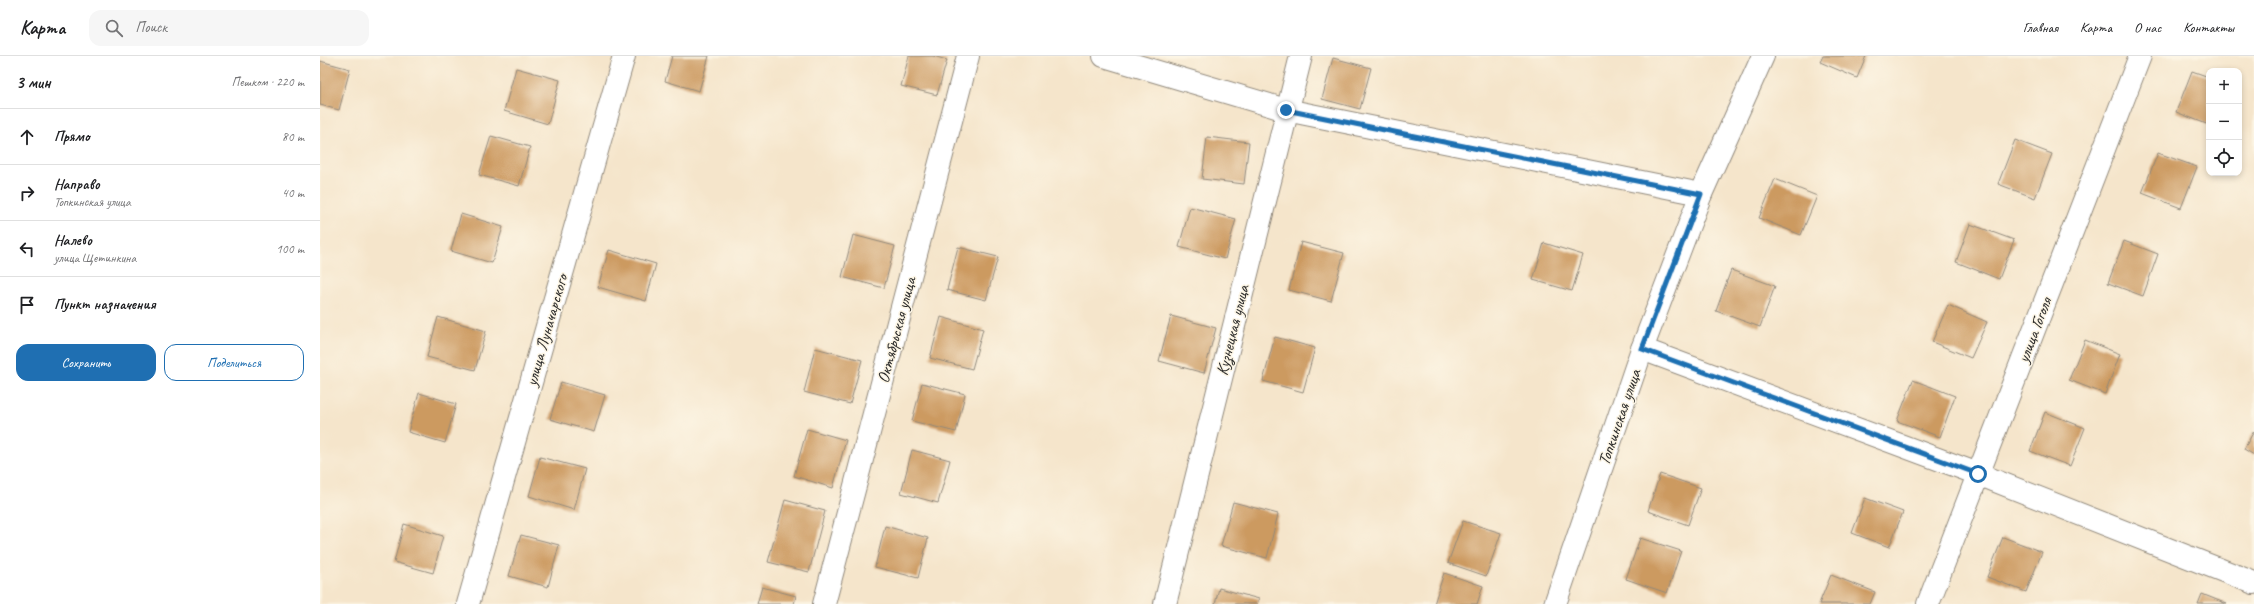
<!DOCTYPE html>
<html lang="ru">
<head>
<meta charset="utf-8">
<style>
  body { margin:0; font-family:Caveat,sans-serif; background:#f6f6f6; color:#202124 }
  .controls { position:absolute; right:12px; top:12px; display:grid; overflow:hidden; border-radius:8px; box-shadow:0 2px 6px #0003 }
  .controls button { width:36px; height:36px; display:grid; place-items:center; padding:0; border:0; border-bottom:1px solid #e0e0e0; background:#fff; color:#202124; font:20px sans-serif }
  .stop { position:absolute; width:12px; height:12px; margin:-9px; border:3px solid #1f6fb2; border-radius:50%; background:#fff }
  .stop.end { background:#1f6fb2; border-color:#fff; box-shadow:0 1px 4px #0008 }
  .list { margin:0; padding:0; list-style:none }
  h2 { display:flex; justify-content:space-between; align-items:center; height:52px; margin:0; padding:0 16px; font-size:17px }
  h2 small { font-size:13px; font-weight:400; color:#757577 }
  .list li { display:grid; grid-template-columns:26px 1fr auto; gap:12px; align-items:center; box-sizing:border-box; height:56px; padding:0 16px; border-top:1px solid #e0e0e0 }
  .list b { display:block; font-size:15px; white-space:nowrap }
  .list p { margin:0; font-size:13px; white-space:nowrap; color:#757577 }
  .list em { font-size:13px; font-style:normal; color:#757577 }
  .actions { display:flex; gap:8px; padding:12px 16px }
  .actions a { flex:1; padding:9px 0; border:1px solid #1f6fb2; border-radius:12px; text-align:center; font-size:14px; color:#1f6fb2 }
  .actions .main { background:#1f6fb2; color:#fff }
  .icon { flex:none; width:22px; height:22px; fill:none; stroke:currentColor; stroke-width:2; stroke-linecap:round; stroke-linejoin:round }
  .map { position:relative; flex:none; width:1934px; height:548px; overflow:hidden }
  header { display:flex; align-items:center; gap:24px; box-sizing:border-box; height:56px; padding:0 20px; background:#fff; border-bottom:1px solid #e0e0e0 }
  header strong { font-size:19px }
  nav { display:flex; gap:22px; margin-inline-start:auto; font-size:14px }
  .search { width:280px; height:36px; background:#f6f6f6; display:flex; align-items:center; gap:10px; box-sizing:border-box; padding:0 14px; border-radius:12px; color:#757577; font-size:15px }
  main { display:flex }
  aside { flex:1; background:#fff }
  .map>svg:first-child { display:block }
  .building { fill:#cc9a60 }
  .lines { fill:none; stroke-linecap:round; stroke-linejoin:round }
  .minor-casing { stroke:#90887b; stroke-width:24 }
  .minor { stroke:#fff; stroke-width:22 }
  .route { stroke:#1f6fb2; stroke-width:5 }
  .labels { text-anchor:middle; stroke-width:3; stroke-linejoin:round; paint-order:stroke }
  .street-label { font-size:17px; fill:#2b2b2b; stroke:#fcf5e5 }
</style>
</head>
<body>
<header>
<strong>Карта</strong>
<div class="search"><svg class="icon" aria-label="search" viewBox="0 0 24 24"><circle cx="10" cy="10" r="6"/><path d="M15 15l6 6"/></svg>Поиск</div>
<nav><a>Главная</a><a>Карта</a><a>О нас</a><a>Контакты</a></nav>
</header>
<main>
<aside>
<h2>3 мин<small>Пешком · 220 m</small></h2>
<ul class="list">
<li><svg class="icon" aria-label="ahead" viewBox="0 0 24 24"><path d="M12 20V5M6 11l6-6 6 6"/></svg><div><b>Прямо</b></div><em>80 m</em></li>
<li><svg class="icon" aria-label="right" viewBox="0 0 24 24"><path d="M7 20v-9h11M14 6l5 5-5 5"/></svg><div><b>Направо</b><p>Топкинская улица</p></div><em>40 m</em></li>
<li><svg class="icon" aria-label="left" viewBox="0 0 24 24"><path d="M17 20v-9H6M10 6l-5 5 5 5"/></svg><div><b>Налево</b><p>улица Щетинкина</p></div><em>100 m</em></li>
<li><svg class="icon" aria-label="arrive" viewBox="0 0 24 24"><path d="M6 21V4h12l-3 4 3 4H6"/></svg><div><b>Пункт назначения</b></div></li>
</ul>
<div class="actions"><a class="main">Сохранить</a><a>Поделиться</a></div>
</aside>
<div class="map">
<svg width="1934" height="548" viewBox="0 0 1934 548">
  <rect width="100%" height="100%" fill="#fcf5e5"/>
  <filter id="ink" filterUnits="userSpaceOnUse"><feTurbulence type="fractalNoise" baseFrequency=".025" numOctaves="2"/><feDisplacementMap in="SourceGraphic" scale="8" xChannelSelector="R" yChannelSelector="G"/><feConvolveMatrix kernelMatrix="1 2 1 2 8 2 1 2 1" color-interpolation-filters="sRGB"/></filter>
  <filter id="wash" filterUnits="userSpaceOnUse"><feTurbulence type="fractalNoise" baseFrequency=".012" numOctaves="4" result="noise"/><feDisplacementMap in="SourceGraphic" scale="16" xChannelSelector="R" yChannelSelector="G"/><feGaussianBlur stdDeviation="0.9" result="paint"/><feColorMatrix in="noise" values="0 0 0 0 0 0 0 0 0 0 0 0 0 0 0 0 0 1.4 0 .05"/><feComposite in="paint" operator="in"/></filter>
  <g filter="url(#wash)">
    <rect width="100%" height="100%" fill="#f5e5cb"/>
    <g id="blocks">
      <g class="building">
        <polygon points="352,0 389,0 379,35 345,25"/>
        <polygon points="589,0 613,0 627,4 617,39 581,30"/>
        <polygon points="1503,0 1546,0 1537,22 1500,6"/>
        <polygon points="1013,2 1051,12 1040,53 1002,43"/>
        <polygon points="0,5 30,13 19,54 0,49"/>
        <polygon points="196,12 240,24 228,68 184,55"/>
        <polygon points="1872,15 1889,21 1889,69 1856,56"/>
        <polygon points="171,80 210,91 199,130 159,119"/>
        <polygon points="887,81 929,86 924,128 882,123"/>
        <polygon points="1695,84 1732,98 1715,142 1678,128"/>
        <polygon points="1838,97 1877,111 1861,152 1822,137"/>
        <polygon points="1455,123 1497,140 1481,179 1439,162"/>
        <polygon points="870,151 916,163 905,203 859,191"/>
        <polygon points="141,158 183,171 172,207 131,195"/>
        <polygon points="1650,168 1694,184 1679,223 1636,206"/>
        <polygon points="533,179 575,190 564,232 522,221"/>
        <polygon points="1804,185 1838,198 1823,240 1788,227"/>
        <polygon points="981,186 1024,197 1011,245 969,234"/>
        <polygon points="1224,187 1263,199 1252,235 1213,224"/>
        <polygon points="638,191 678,201 666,244 627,234"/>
        <polygon points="289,194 336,208 326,245 278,231"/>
        <polygon points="1411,214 1455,230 1440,271 1396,255"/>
        <polygon points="1628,249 1667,266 1651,302 1612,286"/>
        <polygon points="851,260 896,272 884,317 839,305"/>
        <polygon points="118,261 166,275 155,314 107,301"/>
        <polygon points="621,261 663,273 652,313 610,302"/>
        <polygon points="955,281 995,292 983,336 943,325"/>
        <polygon points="1765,284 1800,298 1785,338 1749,324"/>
        <polygon points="495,292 542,304 530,348 484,336"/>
        <polygon points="1593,324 1635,340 1620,381 1577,365"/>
        <polygon points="241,326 285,339 274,376 230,363"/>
        <polygon points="602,327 645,338 636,376 592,365"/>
        <polygon points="99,337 136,348 125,387 88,376"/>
        <polygon points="1725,356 1765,372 1750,410 1710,395"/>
        <polygon points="487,373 526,384 513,432 474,420"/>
        <polygon points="1934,375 1934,399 1924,393"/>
        <polygon points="592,394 630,404 618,447 581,437"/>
        <polygon points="220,401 265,413 254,454 209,440"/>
        <polygon points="1340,418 1381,432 1368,469 1328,455"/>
        <polygon points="1545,442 1583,456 1569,491 1532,477"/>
        <polygon points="465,444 505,455 489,516 448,506"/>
        <polygon points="913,446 958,458 947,502 901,490"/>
        <polygon points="1143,465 1181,477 1166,520 1128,507"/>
        <polygon points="84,468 123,480 113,517 74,506"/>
        <polygon points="565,470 608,482 598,522 555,511"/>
        <polygon points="201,479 239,489 228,531 189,520"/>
        <polygon points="1683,481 1722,496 1706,536 1667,521"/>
        <polygon points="1320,482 1361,495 1347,537 1306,523"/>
        <polygon points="1124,517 1163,530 1157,548 1114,548"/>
        <polygon points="1511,519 1555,536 1550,548 1499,548"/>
        <polygon points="442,531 476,540 474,548 437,548"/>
        <polygon points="899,532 939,543 937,548 895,548"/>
        <polygon points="1882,538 1907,548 1878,548"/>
      </g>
    </g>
  </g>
  <g filter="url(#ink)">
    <use href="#blocks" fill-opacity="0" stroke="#90887b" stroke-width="1"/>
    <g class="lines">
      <defs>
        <g id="minor">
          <polyline points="784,0 966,54 1381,138"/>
          <polyline points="1322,293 1658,418 1934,527"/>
          <polyline points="148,548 304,0"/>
          <polyline points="504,548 648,0"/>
          <polyline points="845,548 981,0"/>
          <polyline points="1235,548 1322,293 1381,138 1443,0"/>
          <polyline points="1608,548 1820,0"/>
        </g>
      </defs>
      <use href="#minor" class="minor-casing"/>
      <use href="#minor" class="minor"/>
    </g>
  </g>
  <g class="lines" filter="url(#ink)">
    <polyline class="route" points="966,54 1381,138 1322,293 1658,418"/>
  </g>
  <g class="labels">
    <g class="street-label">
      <text transform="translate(226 274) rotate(-74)" y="6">улица Луначарского</text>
      <text transform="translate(576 274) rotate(-75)" y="6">Октябрьская улица</text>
      <text transform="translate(912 274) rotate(-76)" y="6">Кузнецкая улица</text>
      <text transform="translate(1714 274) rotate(-69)" y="6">улица Гоголя</text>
      <text transform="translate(1299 361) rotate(-71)" y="6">Топкинская улица</text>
    </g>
  </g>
</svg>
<div class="controls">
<button>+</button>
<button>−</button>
<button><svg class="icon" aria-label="locate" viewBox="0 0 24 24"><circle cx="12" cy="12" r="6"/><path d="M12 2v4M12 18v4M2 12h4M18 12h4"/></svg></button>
</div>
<div class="stop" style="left:1658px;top:418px"></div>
<div class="stop end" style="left:966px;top:54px"></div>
</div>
</main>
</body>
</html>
